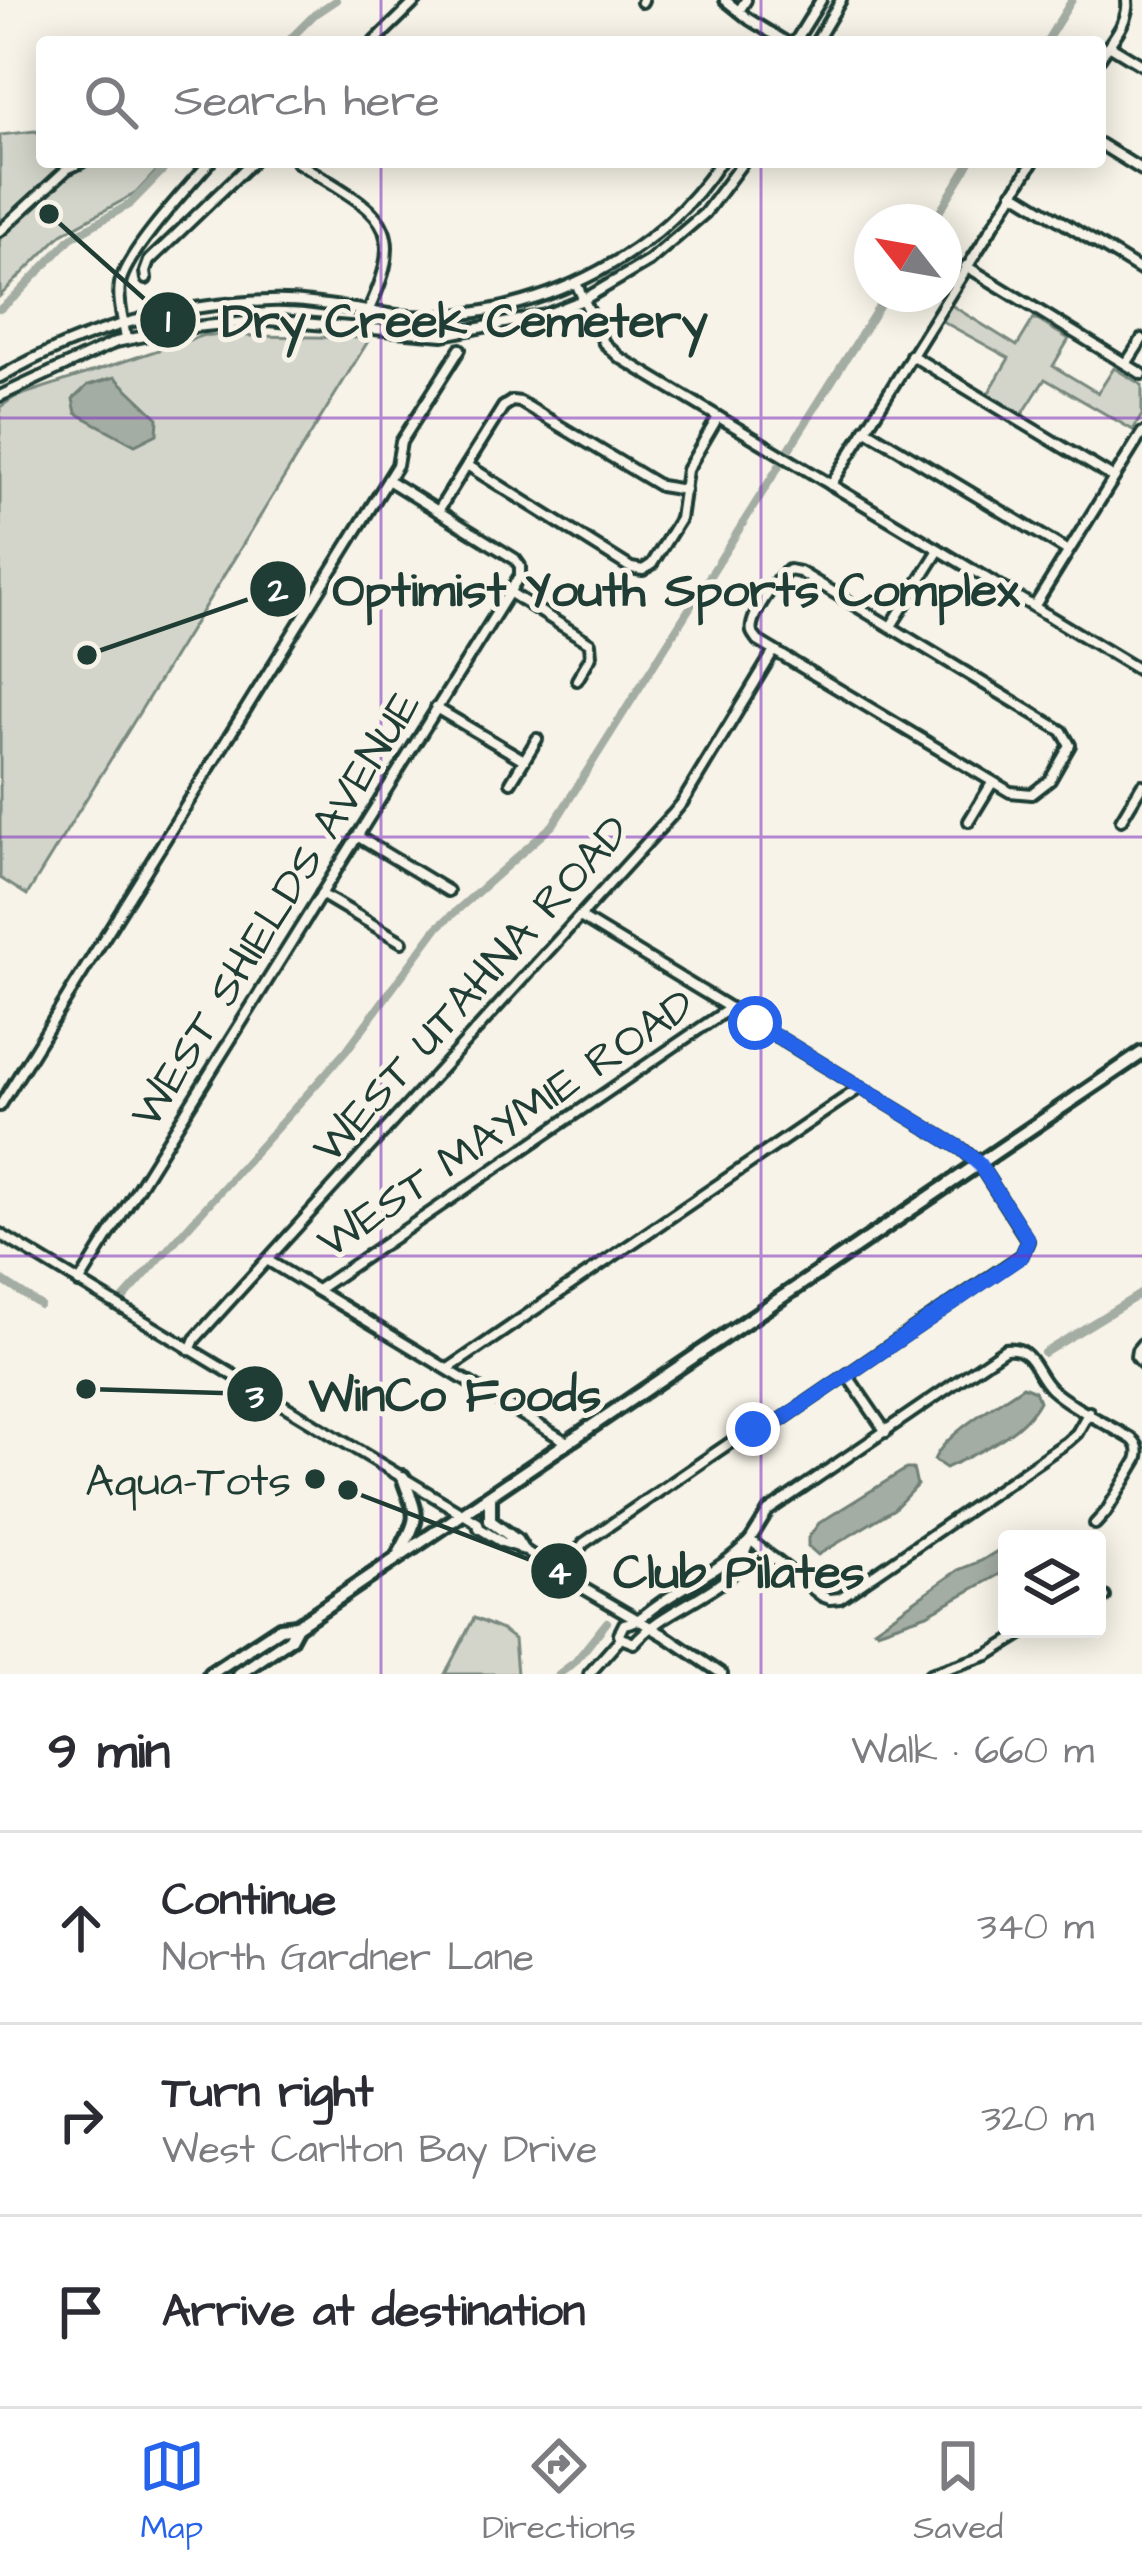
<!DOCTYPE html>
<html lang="en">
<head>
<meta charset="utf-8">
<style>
  body { margin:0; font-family:"Architects Daughter",sans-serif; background:#f2f2f3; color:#2b2b33 }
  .controls { position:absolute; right:36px; bottom:36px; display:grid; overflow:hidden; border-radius:12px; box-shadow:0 6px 30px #0003 }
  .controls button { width:108px; height:108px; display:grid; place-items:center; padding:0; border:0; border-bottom:3px solid #e1e1e2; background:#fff; color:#2b2b33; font:60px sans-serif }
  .compass { position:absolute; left:854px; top:204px; width:108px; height:108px; border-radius:50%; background:#fff; box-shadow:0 6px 30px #0003; rotate:301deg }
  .stop { position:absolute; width:36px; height:36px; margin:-27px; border:9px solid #2563eb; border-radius:50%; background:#fff }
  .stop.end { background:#2563eb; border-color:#fff; box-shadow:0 3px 12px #0008 }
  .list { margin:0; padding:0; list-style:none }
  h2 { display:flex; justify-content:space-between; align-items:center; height:156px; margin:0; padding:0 48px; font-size:51px }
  h2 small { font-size:39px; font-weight:400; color:#7c7c81 }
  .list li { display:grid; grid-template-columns:78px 1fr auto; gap:36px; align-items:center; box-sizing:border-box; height:192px; padding:0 48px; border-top:3px solid #e1e1e2 }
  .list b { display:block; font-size:45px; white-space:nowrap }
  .list p { margin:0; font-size:39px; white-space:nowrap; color:#7c7c81 }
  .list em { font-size:39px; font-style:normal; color:#7c7c81 }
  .icon { flex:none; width:66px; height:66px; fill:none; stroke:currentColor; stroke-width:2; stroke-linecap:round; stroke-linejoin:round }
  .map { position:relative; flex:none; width:1142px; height:1674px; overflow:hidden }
  .search { position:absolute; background:#fff; box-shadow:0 6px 30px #0003; left:36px; right:36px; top:36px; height:132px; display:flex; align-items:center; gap:30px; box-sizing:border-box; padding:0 42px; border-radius:12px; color:#7c7c81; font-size:45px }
  .sheet { height:732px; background:#fff }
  nav { display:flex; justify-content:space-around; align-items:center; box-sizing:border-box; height:168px; border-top:3px solid #e1e1e2; background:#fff; font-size:33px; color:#7c7c81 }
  nav a { display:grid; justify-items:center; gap:6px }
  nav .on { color:#2563eb }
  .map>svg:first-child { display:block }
  .green { fill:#d3d5ca; stroke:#79897f; stroke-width:3 }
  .water { fill:#a4ada3; stroke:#6f8077; stroke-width:3 }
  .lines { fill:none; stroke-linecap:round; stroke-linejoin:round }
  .canal { stroke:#a4ada3; stroke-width:8 }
  .minor-casing { stroke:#1f3d34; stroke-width:16 }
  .major-casing { stroke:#1f3d34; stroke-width:20 }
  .minor { stroke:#f7f3e8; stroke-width:8 }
  .major { stroke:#f7f3e8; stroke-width:10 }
  .route { stroke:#2563eb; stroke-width:15 }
  .grid { fill:none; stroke:#7b2cbf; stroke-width:3; stroke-opacity:0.55 }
  .poi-dot { fill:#1f3d34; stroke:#f7f3e8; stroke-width:4.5 }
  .labels { text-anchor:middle; stroke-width:10; stroke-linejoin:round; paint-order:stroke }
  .street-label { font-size:45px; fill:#1f3d34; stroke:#f7f3e8 }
  .poi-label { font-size:45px; fill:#1f3d34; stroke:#f7f3e8; text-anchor:end }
  .leader { fill:none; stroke:#1f3d34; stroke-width:4.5 }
  .callout-dot { fill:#1f3d34; stroke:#f7f3e8; stroke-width:4.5 }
  .mark-label { font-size:36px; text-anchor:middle; font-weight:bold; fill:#fff }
  .callout-label { font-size:48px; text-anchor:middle; font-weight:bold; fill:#1f3d34; stroke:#f7f3e8; stroke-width:10; stroke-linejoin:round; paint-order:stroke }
</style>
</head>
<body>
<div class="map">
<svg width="1142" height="1674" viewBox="0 0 1142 1674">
  <rect width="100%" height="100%" fill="#f7f3e8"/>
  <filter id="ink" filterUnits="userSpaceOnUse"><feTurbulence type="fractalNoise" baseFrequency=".00833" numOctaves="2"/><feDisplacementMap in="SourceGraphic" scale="24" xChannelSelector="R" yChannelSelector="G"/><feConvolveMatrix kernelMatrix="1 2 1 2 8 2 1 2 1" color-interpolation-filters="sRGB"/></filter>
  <g filter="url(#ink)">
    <g class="green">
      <polygon points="35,131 42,134 42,162 165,162 136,193 62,234 0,296 0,135"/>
      <polygon points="951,305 1017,346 1034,318 1069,339 1053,366 1098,393 1114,368 1142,385 1142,415 1133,430 1045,379 1022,415 988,394 1009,358 942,321"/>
      <polygon points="204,335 370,338 27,895 0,878 0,407 15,397"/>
      <polygon points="474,1618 502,1630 514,1639 517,1674 445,1674"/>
    </g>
    <g class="water">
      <polygon points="115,377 158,418 157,434 135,445 76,413 73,399 88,385"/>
      <path d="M1023 1386 1035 1391 1039 1401C1022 1434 978 1452 946 1468L934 1460C945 1433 998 1404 1023 1386Z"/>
      <polygon points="906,1469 913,1469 917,1485 894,1509 818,1555 808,1546 808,1538 819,1523"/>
      <polygon points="1007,1545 1007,1570 927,1614 877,1631 874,1629 958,1570 981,1561"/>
    </g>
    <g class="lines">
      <g class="canal">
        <polyline points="287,42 315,14 336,0"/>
        <polyline points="1046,42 1072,0"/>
        <polyline points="933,222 970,162"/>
        <polyline points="0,309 16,296 71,238 130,204 171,162"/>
        <polyline points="789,449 887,294"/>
        <polyline points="0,1279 40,1305"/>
        <polyline points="124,1298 346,1051 437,928 553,825 779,466"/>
        <polyline points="1044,1353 1142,1293"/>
        <polyline points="559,1674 575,1662 607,1622"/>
      </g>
      <defs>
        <g id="minor">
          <polyline points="725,0 750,20 786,42"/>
          <polyline points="642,2 643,0"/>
          <polyline points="739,11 746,0"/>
          <polyline points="374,42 417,0"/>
          <polyline points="795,42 821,0"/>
          <polyline points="816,42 841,0"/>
          <polyline points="1109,45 1142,65"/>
          <path d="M1100 58C1111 41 1130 21 1127 0"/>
          <polyline points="1100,144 1142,170"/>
          <path d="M297 162C385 216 413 222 361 326"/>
          <polyline points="1013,192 1142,271"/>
          <polyline points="0,231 67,169 82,162"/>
          <polyline points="966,266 1142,374"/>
          <polyline points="146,279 145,272 149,261 252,162"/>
          <polyline points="576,283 604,343 619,357 1142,672"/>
          <path d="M126 340C124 323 117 301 120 284 126 253 188 187 210 162"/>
          <polyline points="911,355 1114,478"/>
          <polyline points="1126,364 1142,339"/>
          <path d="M0 377C83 329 175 304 270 301 327 299 385 320 442 316 551 309 660 254 720 162"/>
          <polyline points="0,396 116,342 183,328 268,320 443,335 545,315 583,300 649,261 705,213 743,162"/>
          <polyline points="865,429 1068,551"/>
          <polyline points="467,465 631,568 643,570 652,564 680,519 687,470 718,417"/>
          <polyline points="831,485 1033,162"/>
          <polyline points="438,511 503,407 512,401 520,402 660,486 685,490"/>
          <path d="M789 570 800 572 1062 731 1070 745 1050 780 1032 794 1010 792 758 641C756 638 753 635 752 632 748 618 777 577 789 570Z"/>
          <polyline points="509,592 590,643 591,656 577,680"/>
          <polyline points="1034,607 1142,433"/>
          <polyline points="891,626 939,550"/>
          <polyline points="436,708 524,760"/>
          <polyline points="511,782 537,739"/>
          <polyline points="1121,820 1142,785"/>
          <polyline points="969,821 992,783"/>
          <polyline points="357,836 448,891"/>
          <polyline points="321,894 402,942"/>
          <polyline points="0,1106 371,507 397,465 401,442 460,349"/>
          <polyline points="0,1234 478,1523 479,1528 502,1542 521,1548 571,1581 664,1635 722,1674"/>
          <polyline points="267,1260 567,1442"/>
          <polyline points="79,1283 520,575 520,566 515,559 388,480"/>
          <polyline points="317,1290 730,1008"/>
          <polyline points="1142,1344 1137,1350 1136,1356 1142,1363"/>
          <polyline points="190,1350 195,1339 215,1317 672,815 682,803 774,651"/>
          <polyline points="448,1369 861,1087"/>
          <polyline points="847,1375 886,1432"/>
          <path d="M1089 1412 1077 1433 1067 1442 840 1598 830 1599 822 1596 750 1540 768 1511 1005 1349C1033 1345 1034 1373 1051 1389 1072 1408 1108 1424 1132 1439 1139 1445 1140 1452 1137 1460L1106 1512 1095 1524"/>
          <path d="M750 1540C745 1552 741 1567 731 1575 701 1601 660 1613 634 1643L621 1638 619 1634 624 1624C641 1621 643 1615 656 1606 688 1583 723 1569 750 1540Z"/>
          <polyline points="559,1573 584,1543 715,1453 746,1432 781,1420 1022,1255 1028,1241 979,1164 962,1149 580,917"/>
          <polyline points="1097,1593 1105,1597"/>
          <polyline points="589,1674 621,1638"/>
          <polyline points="930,1674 988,1655 1030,1629"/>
        </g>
        <g id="major">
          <polyline points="490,1496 490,1521 516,1540 521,1548"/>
          <path d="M398 1556C421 1513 418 1520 403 1477"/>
          <polyline points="210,1674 280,1628 297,1626"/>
          <polyline points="239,1674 290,1639 297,1626 1142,1053"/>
        </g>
      </defs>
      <use href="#minor" class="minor-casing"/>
      <use href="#major" class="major-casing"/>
      <use href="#minor" class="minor"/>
      <use href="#major" class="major"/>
    </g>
  </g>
  <g class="lines" filter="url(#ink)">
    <polyline class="route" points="753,1429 781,1420 997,1273 1022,1256 1028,1240 979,1164 962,1149 755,1023"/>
  </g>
  <path class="grid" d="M381 0V42M761 0V42M381 162V1674M761 162V1674M0 418H1142M0 837H1142M0 1256H1142"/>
  <circle class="poi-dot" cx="315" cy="1479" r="12"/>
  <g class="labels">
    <g class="street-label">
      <text transform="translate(274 908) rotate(-58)" y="16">WEST SHIELDS AVENUE</text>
      <text transform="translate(470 988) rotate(-48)" y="16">WEST UTAHNA ROAD</text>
      <text transform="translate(505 1122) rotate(-34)" y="16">WEST MAYMIE ROAD</text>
    </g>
    <g class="poi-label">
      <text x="291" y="1495">Aqua-Tots</text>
    </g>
  </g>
  <path class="leader" d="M49 214L168 320M87 655L278 589M86 1389L255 1394M348 1490L559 1571"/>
  <g class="callout-dot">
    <circle cx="49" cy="214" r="12"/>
    <circle cx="87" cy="655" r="12"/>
    <circle cx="86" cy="1389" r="12"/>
    <circle cx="348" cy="1490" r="12"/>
    <circle cx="168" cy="320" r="30"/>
    <circle cx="278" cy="589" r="30"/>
    <circle cx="255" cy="1394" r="30"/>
    <circle cx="559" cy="1571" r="30"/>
  </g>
  <g class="mark-label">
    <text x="168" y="332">1</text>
    <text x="278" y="601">2</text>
    <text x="255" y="1407">3</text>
    <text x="559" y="1584">4</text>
  </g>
  <g class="callout-label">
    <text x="465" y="337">Dry Creek Cemetery</text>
    <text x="676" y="606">Optimist Youth Sports Complex</text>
    <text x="455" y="1411">WinCo Foods</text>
    <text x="739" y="1588">Club Pilates</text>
  </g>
</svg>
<div class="controls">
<button><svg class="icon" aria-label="layers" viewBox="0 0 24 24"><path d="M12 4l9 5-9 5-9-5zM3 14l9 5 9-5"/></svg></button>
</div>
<svg class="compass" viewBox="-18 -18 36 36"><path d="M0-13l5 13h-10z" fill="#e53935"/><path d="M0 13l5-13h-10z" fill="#7c7c81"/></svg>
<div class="stop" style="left:755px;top:1023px"></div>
<div class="stop end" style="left:753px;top:1429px"></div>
<div class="search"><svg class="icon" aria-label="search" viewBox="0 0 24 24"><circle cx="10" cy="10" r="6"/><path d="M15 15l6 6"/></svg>Search here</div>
</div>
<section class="sheet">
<h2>9 min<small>Walk · 660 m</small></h2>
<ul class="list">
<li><svg class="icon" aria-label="ahead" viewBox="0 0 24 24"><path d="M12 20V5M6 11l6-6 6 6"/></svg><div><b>Continue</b><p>North Gardner Lane</p></div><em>340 m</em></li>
<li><svg class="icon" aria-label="right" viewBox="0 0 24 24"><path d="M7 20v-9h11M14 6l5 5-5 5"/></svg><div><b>Turn right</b><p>West Carlton Bay Drive</p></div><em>320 m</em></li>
<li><svg class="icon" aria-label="arrive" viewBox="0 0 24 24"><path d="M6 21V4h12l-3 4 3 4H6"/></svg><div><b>Arrive at destination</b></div></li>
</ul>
</section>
<nav>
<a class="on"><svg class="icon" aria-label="map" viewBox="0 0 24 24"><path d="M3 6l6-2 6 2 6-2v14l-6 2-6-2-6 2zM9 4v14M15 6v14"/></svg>Map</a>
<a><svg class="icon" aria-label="directions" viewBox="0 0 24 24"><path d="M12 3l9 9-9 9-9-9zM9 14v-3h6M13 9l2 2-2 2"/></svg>Directions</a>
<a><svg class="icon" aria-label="saved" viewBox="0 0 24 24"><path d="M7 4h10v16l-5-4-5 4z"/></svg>Saved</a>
</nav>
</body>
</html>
